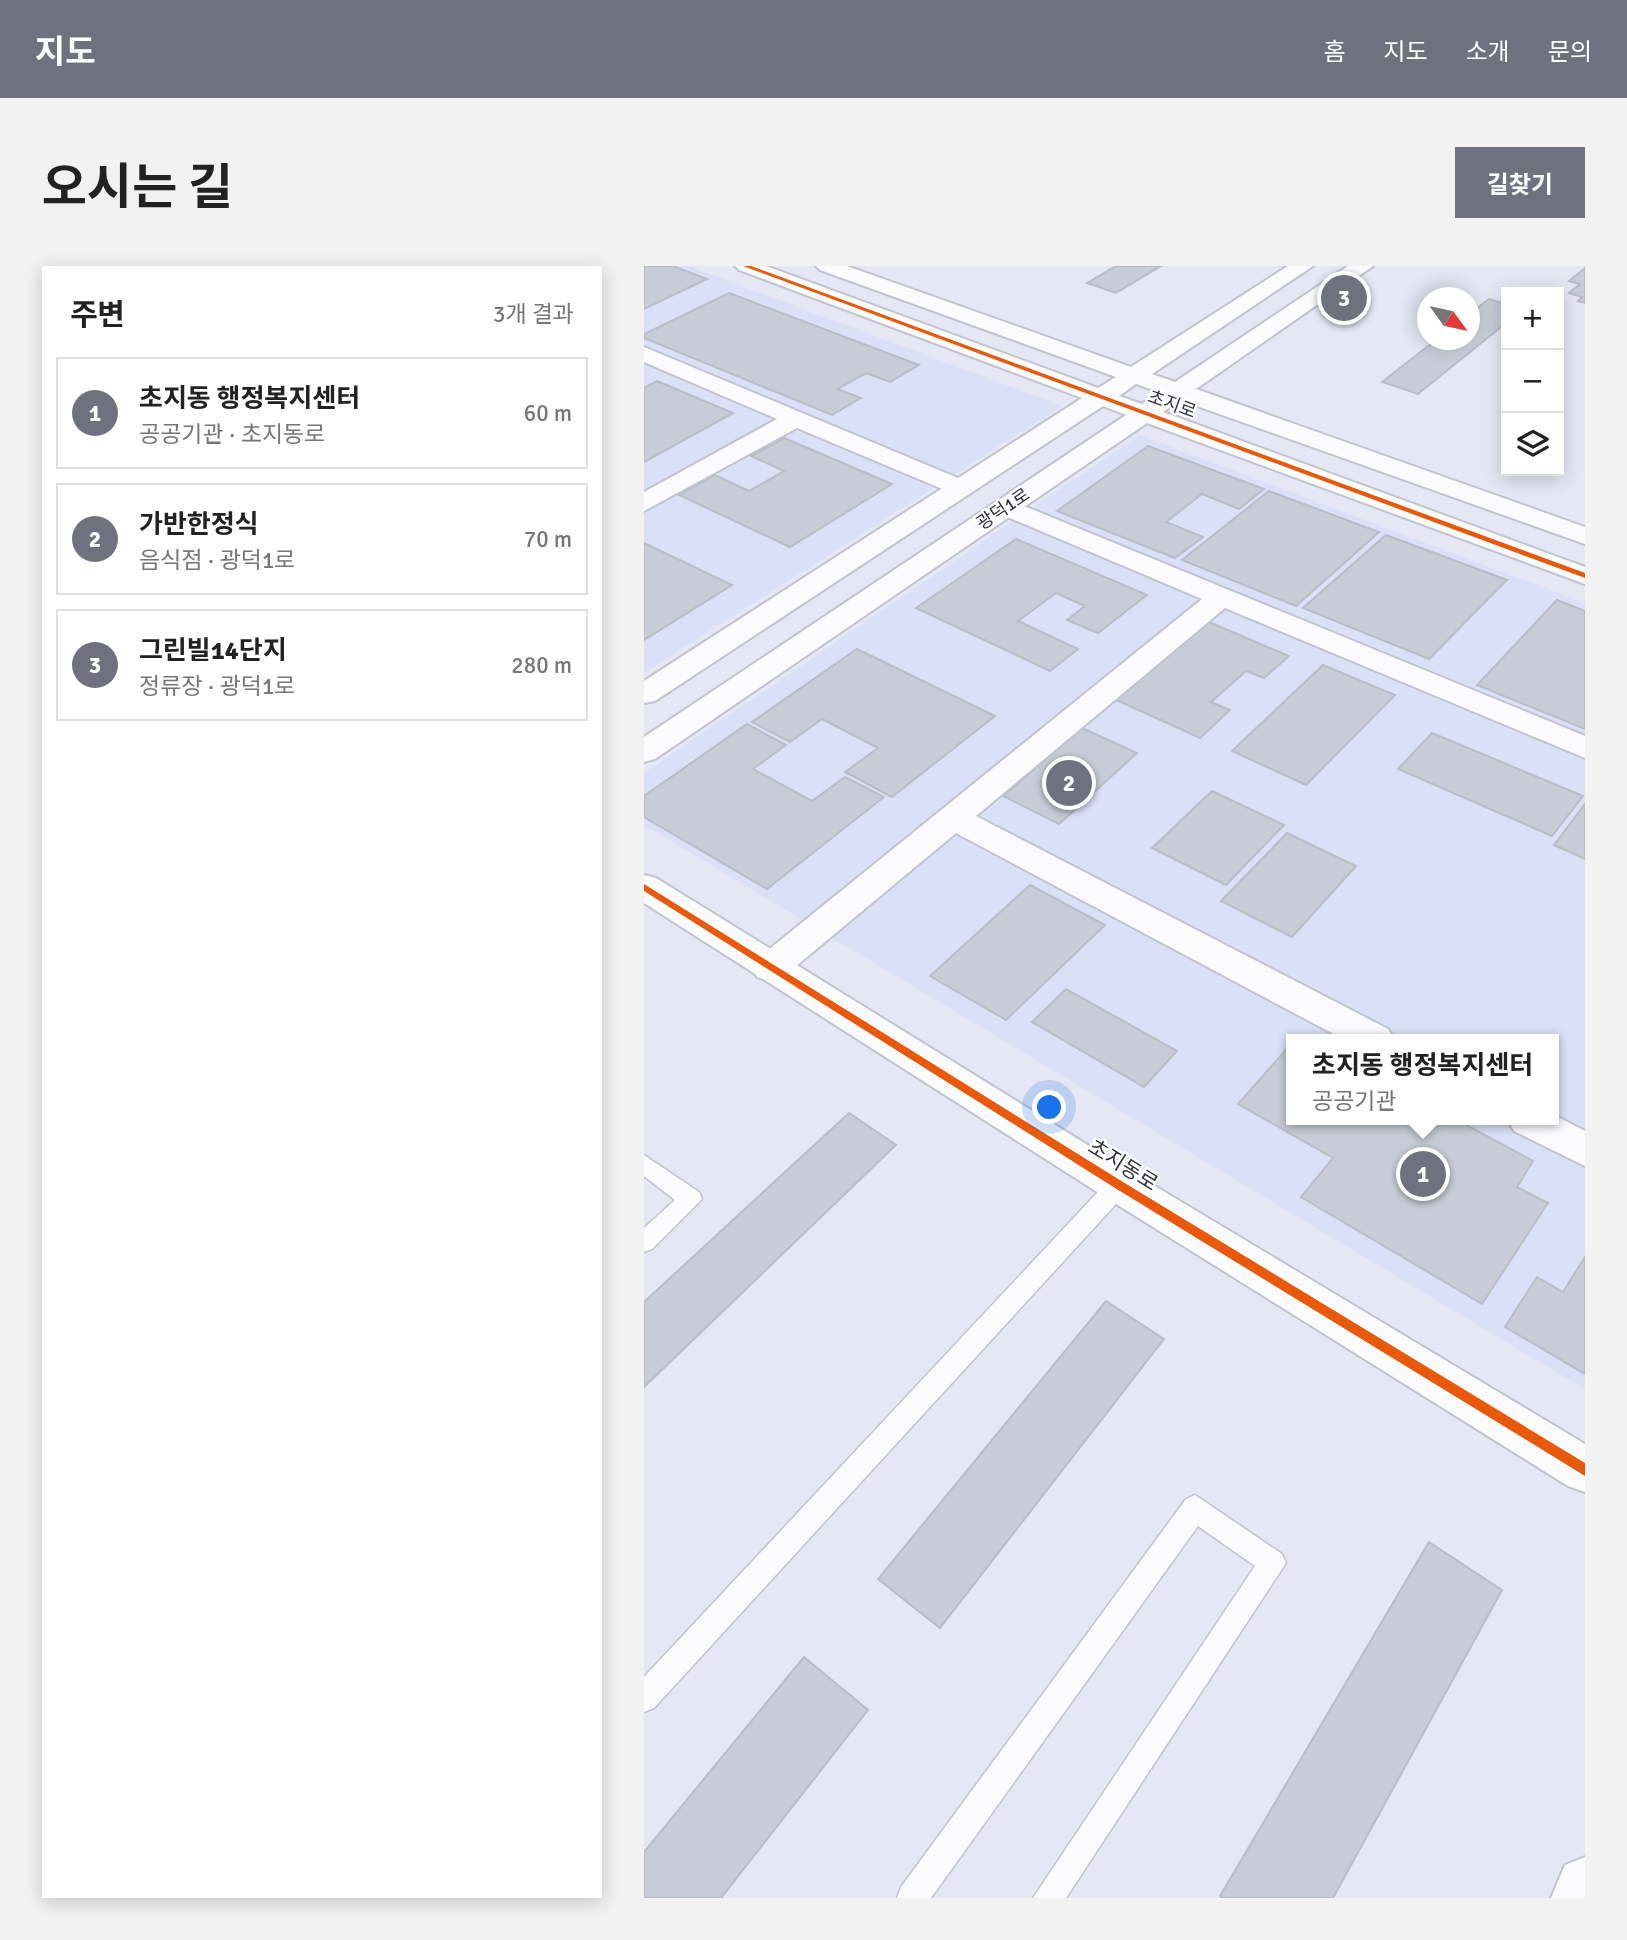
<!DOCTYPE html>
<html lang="ko">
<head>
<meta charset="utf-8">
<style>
  body { margin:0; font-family:Signika,"Noto Sans KR",sans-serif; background:#f2f2f2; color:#222 }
  .controls { position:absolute; right:21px; top:21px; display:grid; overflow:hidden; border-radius:0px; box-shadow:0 4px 18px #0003 }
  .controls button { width:63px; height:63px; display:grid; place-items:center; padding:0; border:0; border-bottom:2px solid #e0e0e0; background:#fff; color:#222; font:35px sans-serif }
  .compass { position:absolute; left:773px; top:21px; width:63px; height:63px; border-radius:50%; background:#fff; box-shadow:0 4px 18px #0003; rotate:123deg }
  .you { position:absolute; left:406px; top:842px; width:24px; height:24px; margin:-18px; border:5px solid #fff; border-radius:50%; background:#1a73e8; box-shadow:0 0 0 10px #1a73e833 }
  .badge { display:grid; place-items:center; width:46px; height:46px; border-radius:50%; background:#6f727e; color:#fff; font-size:23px; font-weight:700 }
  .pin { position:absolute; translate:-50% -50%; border:4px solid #fff; box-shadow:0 2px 7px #0006 }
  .popup { position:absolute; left:642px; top:768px; width:273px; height:91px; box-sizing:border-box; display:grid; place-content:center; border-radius:0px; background:#fff; filter:drop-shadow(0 2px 5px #0005); font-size:23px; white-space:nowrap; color:#767676 }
  .popup b { font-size:26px; color:#222 }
  .popup::after { content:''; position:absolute; left:50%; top:100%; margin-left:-14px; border:14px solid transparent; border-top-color:#fff }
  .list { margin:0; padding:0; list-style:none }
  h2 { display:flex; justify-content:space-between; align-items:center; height:91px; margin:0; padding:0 28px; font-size:30px }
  h2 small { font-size:23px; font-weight:400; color:#767676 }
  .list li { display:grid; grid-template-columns:46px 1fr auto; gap:21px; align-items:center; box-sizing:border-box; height:112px; margin:0 14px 14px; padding:0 14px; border:2px solid #e0e0e0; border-radius:0px }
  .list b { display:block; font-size:26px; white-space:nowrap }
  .list p { margin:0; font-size:23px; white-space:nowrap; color:#767676 }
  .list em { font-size:23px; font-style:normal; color:#767676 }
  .icon { flex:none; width:38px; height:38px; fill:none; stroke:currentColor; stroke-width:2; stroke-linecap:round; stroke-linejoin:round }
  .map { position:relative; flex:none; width:941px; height:1632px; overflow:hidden; border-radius:0px }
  header { display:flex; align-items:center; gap:42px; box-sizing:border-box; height:98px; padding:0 35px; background:#6f727e; color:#fff }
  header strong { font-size:33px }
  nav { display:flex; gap:38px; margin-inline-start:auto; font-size:24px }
  .intro { display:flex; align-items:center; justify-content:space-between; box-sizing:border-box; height:168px; padding:0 42px }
  h1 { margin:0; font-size:49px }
  .button { padding:18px 32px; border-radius:0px; background:#6f727e; color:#fff; font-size:24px; font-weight:700 }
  main { display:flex; gap:42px; padding:0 42px }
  aside { flex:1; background:#fff; border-radius:0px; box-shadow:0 4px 18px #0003 }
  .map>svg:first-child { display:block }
  .built { fill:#dbe0f9; fill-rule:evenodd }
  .building { fill:#c7ccd6; stroke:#b8bdc6; stroke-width:2 }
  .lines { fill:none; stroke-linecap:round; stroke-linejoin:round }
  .service-casing { stroke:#c2c3cf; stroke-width:3 }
  .minor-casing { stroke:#c2c3cf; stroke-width:4 }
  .tertiary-casing { stroke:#c2c3cf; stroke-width:4 }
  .service { fill:#fbfbfd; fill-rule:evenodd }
  .minor { fill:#fbfbfd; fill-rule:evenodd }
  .tertiary { fill:#fbfbfd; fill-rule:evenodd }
  .cycleway-casing { stroke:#fff; stroke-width:5 }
  .cycleway { fill:#e8590c; fill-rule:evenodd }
  .labels { text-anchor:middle; stroke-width:5; stroke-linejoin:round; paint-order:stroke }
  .far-street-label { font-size:18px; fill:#30333e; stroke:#fff }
  .street-label { font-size:21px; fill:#30333e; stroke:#fff }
</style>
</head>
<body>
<header>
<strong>지도</strong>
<nav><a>홈</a><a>지도</a><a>소개</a><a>문의</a></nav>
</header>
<div class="intro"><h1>오시는 길</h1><a class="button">길찾기</a></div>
<main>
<aside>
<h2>주변<small>3개 결과</small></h2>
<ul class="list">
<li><span class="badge">1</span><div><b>초지동 행정복지센터</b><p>공공기관 · 초지동로</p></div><em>60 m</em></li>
<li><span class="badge">2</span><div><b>가반한정식</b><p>음식점 · 광덕1로</p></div><em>70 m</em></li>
<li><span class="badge">3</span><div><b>그린빌14단지</b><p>정류장 · 광덕1로</p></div><em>280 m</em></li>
</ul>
</aside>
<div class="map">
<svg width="941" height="1632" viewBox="0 0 941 1632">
  <rect width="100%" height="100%" fill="#e5e7f4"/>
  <g class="built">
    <polygon points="0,0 44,0 418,140 0,407"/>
    <path d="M495 169 941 337V1123L0 559V507ZM648 773H910V854H648Z"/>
  </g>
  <g class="building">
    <polygon points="0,0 29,0 63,13 0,43"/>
    <polygon points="472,0 517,0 472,27 443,17"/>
    <polygon points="941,2 941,37 934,35 938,31 925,27 936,18 925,15"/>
    <polygon points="85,27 275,99 246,116 222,107 193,123 217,132 188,149 0,72 0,68"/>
    <polygon points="845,33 862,38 862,57 774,128 738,116 792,74 825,74 825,48"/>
    <polygon points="13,115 89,147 0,196 0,122"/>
    <polygon points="140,172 248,218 146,281 35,229 71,209 105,225 140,205 107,190"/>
    <polygon points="504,180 620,223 595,243 558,228 522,256 559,271 531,292 413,245"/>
    <polygon points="625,225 735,266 652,340 538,294"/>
    <polygon points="742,269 863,314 785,393 659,342"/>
    <polygon points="372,273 503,329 454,367 423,354 441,340 412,327 374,355 434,383 406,405 272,342"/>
    <polygon points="0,277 88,319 0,374"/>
    <polygon points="913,334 941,345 941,463 833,419"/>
    <polygon points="560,354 645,390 620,412 602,405 567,436 586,444 556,472 468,432"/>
    <polygon points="213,383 351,450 248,531 201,506 234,482 178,453 146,476 108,456"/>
    <polygon points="679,399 751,429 662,519 588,485"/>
    <polygon points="103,458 142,479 109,503 168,535 201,511 240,531 123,623 0,551 0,530"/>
    <polygon points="438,462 493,487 415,558 359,530"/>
    <polygon points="788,467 939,530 908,570 754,503"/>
    <polygon points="568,525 640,559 582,619 508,582"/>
    <polygon points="941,538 941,593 910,579"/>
    <polygon points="643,567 712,600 648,671 577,635"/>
    <polygon points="386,619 461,659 362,754 286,710"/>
    <polygon points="422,723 533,785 500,821 388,756"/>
    <polygon points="648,777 648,854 813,854 889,895 873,921 904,937 838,1038 657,931 689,892 594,838"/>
    <polygon points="205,847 252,879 0,1121 0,1036"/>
    <polygon points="941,991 941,1108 861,1061 893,1011 919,1026"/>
    <polygon points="462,1035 520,1073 296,1362 234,1313"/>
    <polygon points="785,1276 858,1324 689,1632 579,1632 576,1630"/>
    <polygon points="160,1391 224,1444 77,1632 0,1632 0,1586"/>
  </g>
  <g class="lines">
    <defs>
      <g id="service">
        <polygon points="0,889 55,926 58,933 8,983 0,986 0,962 31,934 0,910"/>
        <polygon points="475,910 483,912 486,919 483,926 10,1442 0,1446 0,1411 467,912"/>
        <polygon points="551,1229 638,1288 642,1297 422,1632 389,1632 611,1300 554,1260 287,1632 253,1632 257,1621 542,1233"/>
      </g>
      <g id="minor">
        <polygon points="0,81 326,217 330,222 326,227 308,227 153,162 0,245 0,226 133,153 0,96"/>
        <polygon points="363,233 941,470 941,492 581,342 332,550 744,763 750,773 699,773 312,567 139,711 126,715 113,711 108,702 113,693 558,333 354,247 350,241 354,235"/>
        <polygon points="910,849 941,865 941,900 870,865 864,854 910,854"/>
      </g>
      <g id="tertiary">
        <path d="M91 0H122L454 122 472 111 176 4 172 0H203L487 101 644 0H669L508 108 531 116 704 0H729L552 123 941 261V278L536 134 519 146 941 301V318L503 157 11 493 0 496V471L482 149 459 140 11 435 0 437V415L438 132 95 4ZM492 118 515 126 498 138 475 130Z"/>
        <polygon points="0,609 12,612 489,907 941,1178 941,1226 924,1220 461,931 0,637"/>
        <polygon points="941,1591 941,1632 907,1632 921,1599"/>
      </g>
    </defs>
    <use href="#service" class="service-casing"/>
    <use href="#minor" class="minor-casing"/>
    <use href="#tertiary" class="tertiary-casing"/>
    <use href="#service" class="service"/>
    <use href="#minor" class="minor"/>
    <use href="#tertiary" class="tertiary"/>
    <defs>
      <g id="cycleway">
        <polygon points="99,0 107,0 941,307 941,312"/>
        <polygon points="0,618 479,916 941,1197 941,1210 471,922 0,625"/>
      </g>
    </defs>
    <use href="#cycleway" class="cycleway-casing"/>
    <use href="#cycleway" class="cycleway"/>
  </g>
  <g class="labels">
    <g class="far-street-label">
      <text transform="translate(528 138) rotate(20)" y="6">초지로</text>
      <text transform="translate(359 243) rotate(-34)" y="6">광덕1로</text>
    </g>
    <g class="street-label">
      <text transform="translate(479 899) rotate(32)" y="7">초지동로</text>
    </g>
  </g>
</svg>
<div class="controls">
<button>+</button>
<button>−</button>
<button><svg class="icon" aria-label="layers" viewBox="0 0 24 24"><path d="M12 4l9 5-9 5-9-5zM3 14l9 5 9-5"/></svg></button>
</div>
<svg class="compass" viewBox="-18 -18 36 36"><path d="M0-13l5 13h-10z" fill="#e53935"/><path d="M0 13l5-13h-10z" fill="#767676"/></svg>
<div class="you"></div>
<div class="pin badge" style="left:779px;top:908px">1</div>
<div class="popup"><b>초지동 행정복지센터</b>공공기관</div>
<div class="pin badge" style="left:425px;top:517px">2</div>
<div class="pin badge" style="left:700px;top:32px">3</div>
</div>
</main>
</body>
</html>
